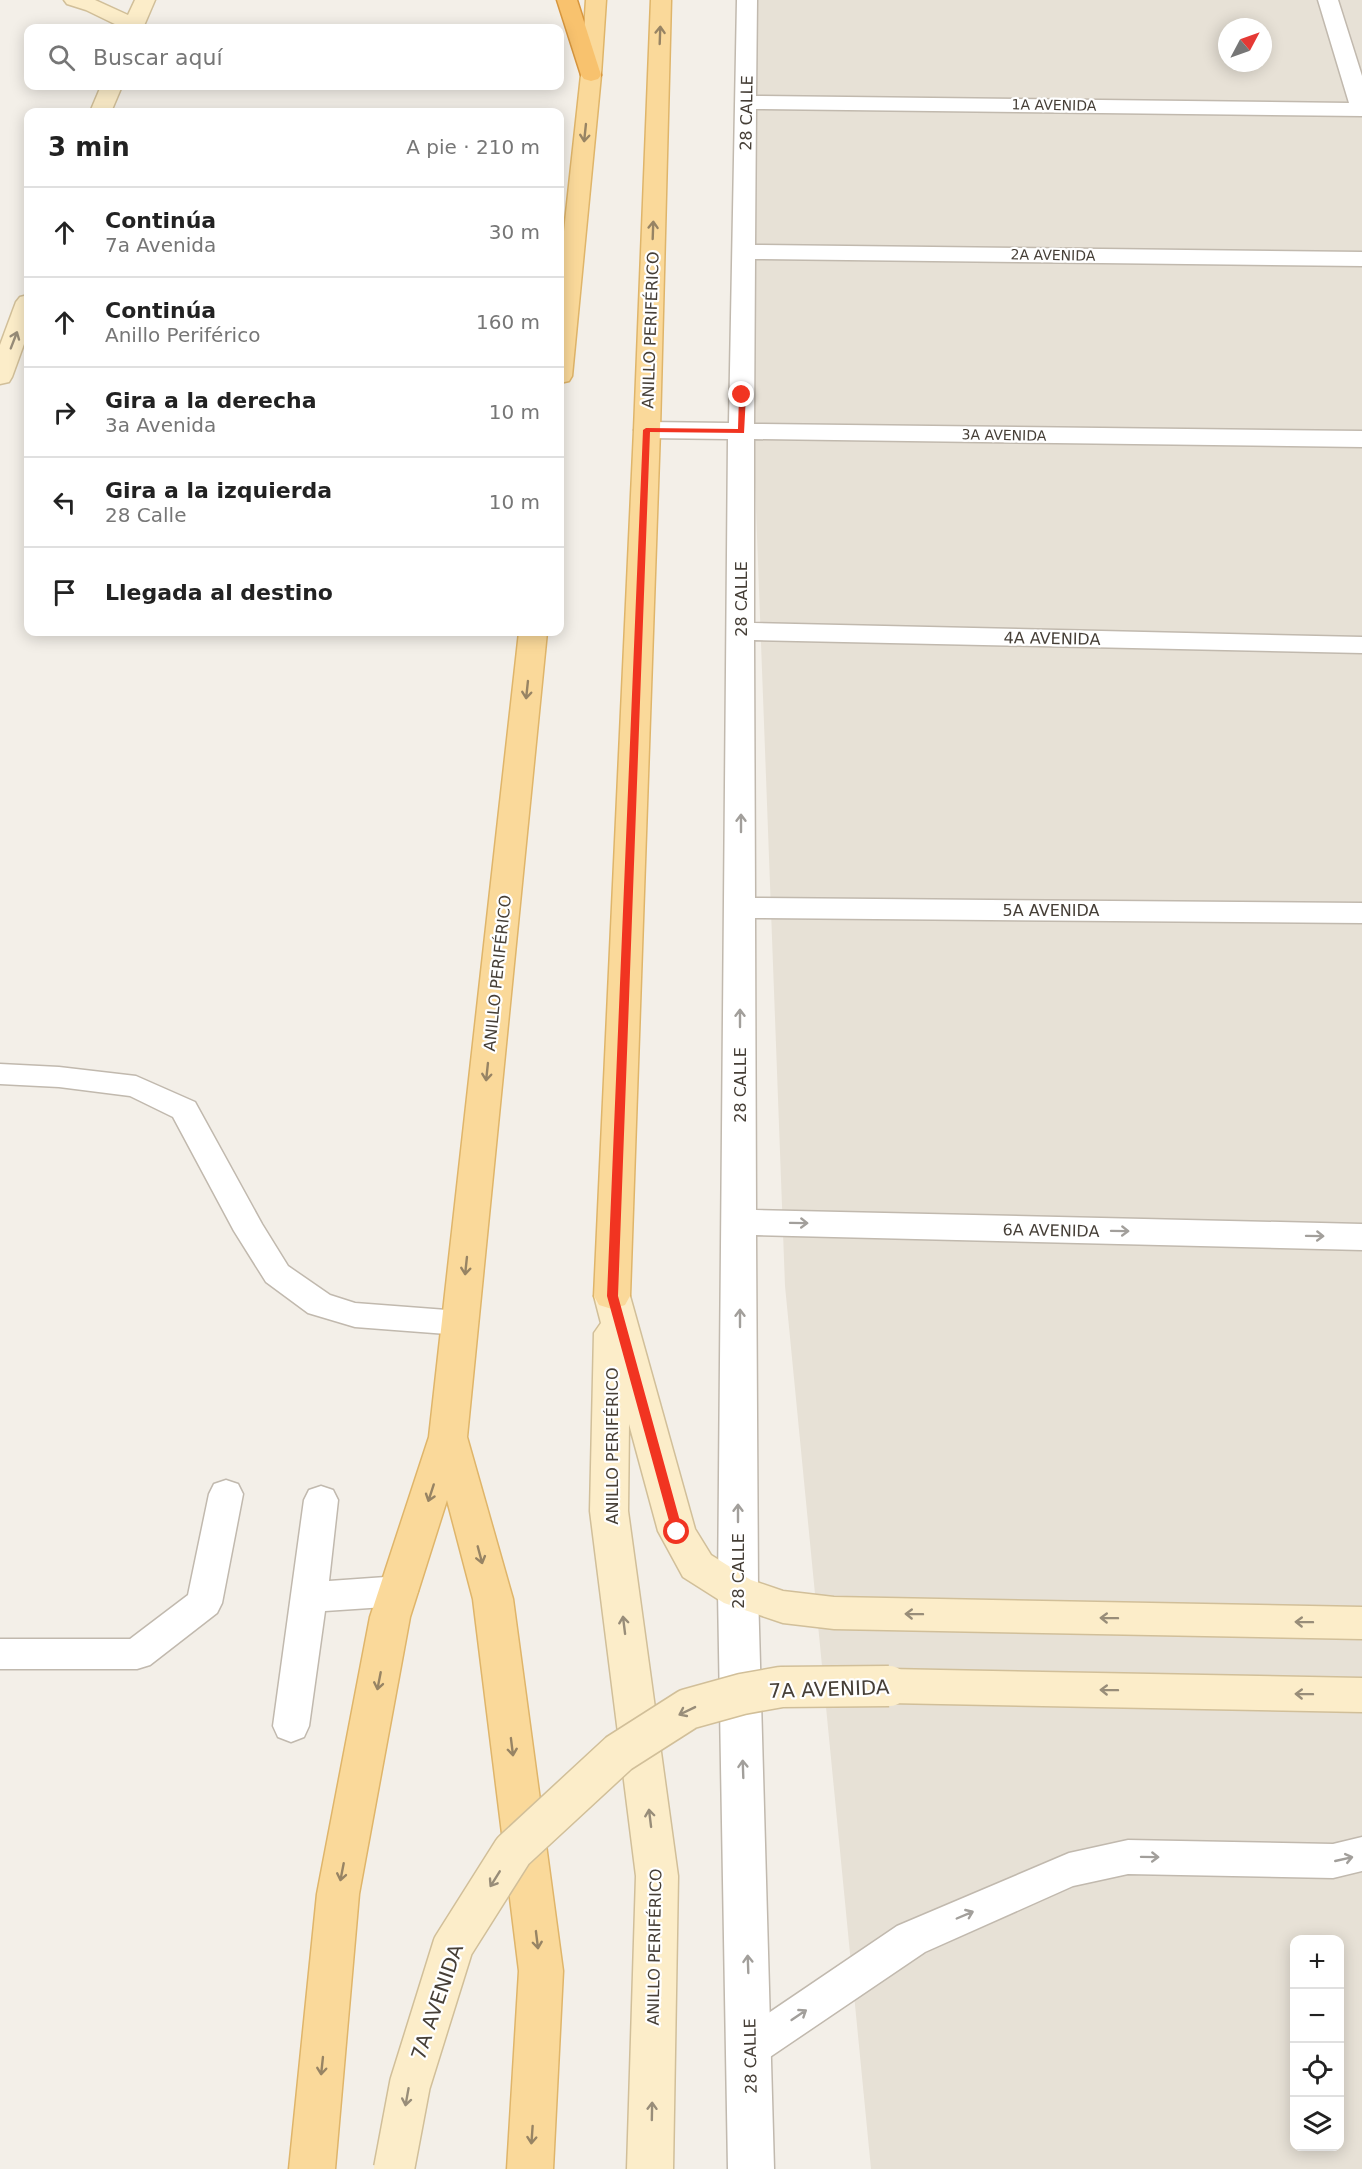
<!DOCTYPE html>
<html lang="es">
<head>
<meta charset="utf-8">
<style>
  body { margin:0; font-family:"DejaVu Sans",sans-serif; background:#f2f2f2; color:#222 }
  .controls { position:absolute; right:18px; bottom:18px; display:grid; overflow:hidden; border-radius:12px; box-shadow:0 3px 15px #0003 }
  .controls button { width:54px; height:54px; display:grid; place-items:center; padding:0; border:0; border-bottom:2px solid #e0e0e0; background:#fff; color:#222; font:30px sans-serif }
  .compass { position:absolute; left:1218px; top:18px; width:54px; height:54px; border-radius:50%; background:#fff; box-shadow:0 3px 15px #0003; rotate:49deg }
  .stop { position:absolute; width:18px; height:18px; margin:-14px; border:4px solid #f13421; border-radius:50%; background:#fff }
  .stop.end { background:#f13421; border-color:#fff; box-shadow:0 2px 6px #0008 }
  .list { margin:0; padding:0; list-style:none }
  h2 { display:flex; justify-content:space-between; align-items:center; height:78px; margin:0; padding:0 24px; font-size:26px }
  h2 small { font-size:20px; font-weight:400; color:#767676 }
  .list li { display:grid; grid-template-columns:39px 1fr auto; gap:18px; align-items:center; box-sizing:border-box; height:90px; padding:0 24px; border-top:2px solid #e0e0e0 }
  .list b { display:block; font-size:22px; white-space:nowrap }
  .list p { margin:0; font-size:20px; white-space:nowrap; color:#767676 }
  .list em { font-size:20px; font-style:normal; color:#767676 }
  .icon { flex:none; width:33px; height:33px; fill:none; stroke:currentColor; stroke-width:2; stroke-linecap:round; stroke-linejoin:round }
  .map { position:relative; flex:none; width:1362px; height:2169px; overflow:hidden }
  .search { position:absolute; background:#fff; box-shadow:0 3px 15px #0003; left:24px; top:24px; width:540px; height:66px; display:flex; align-items:center; gap:15px; box-sizing:border-box; padding:0 21px; border-radius:12px; color:#767676; font-size:22px }
  .panel { position:absolute; background:#fff; box-shadow:0 3px 15px #0003; left:24px; top:108px; width:540px; height:528px; border-radius:12px }
  .map>svg:first-child { display:block }
  .residential { fill:#e7e1d6; fill-rule:evenodd }
  .lines { fill:none; stroke-linecap:round; stroke-linejoin:round }
  .lane-casing { stroke:#c1b9ae; stroke-width:3 }
  .street-casing { stroke:#c1b9ae; stroke-width:3 }
  .secondary-casing { stroke:#d1bf99; stroke-width:3 }
  .primary-casing { stroke:#dfb56a; stroke-width:3 }
  .highway-casing { stroke:#d7963e; stroke-width:3 }
  .lane { fill:#fff; fill-rule:evenodd }
  .street { fill:#fff; fill-rule:evenodd }
  .secondary { fill:#fcedc9; fill-rule:evenodd }
  .primary { fill:#fad99a; fill-rule:evenodd }
  .highway { fill:#f8c26e; fill-rule:evenodd }
  .secondary-bridge-casing { stroke:#d1bf99; stroke-width:43; stroke-linecap:butt }
  .secondary-bridge { stroke:#fcedc9; stroke-width:40 }
  .oneway { stroke:#978464 }
  .oneway2 { stroke:#988d79 }
  .oneway3 { stroke:#a29f9b }
  .route { fill:#f13421 }
  .labels { text-anchor:middle; stroke-width:4.5; stroke-linejoin:round; paint-order:stroke }
  .far-street-label { font-size:14px; fill:#463f37; stroke:#fff }
  .street-label { font-size:16px; fill:#463f37; stroke:#fff }
  .near-street-label { font-size:20px; fill:#463f37; stroke:#fff }
</style>
</head>
<body>
<div class="map">
<svg width="1362" height="2169" viewBox="0 0 1362 2169">
  <rect width="100%" height="100%" fill="#f3efe8"/>
  <path class="residential" d="M737 0H1362V2169H871L785 1286ZM1227 27H1263V63H1227ZM1294 1940H1340V2146H1294Z"/>
  <g class="lines">
    <defs>
      <g id="lane">
        <polygon points="0,1064 59,1067 136,1076 195,1102 262,1224 288,1266 330,1295 355,1303 460,1311 472,1314 476,1323 472,1332 460,1335 355,1327 308,1313 266,1282 234,1231 173,1117 130,1096 59,1087 0,1084"/>
        <polygon points="226,1480 238,1484 243,1494 222,1603 217,1613 150,1665 137,1669 0,1669 0,1639 130,1639 188,1595 209,1494 214,1484"/>
        <polygon points="321,1486 333,1490 338,1500 329,1581 400,1576 413,1581 418,1591 413,1601 400,1606 325,1611 309,1726 304,1737 291,1742 278,1737 273,1726 304,1500 309,1490"/>
        <polygon points="1362,1837 1362,1871 1333,1878 1128,1874 1073,1886 925,1952 764,2061 750,2067 736,2061 730,2048 736,2035 897,1926 1069,1853 1128,1840 1333,1844"/>
      </g>
      <polygon id="street" points="737,0 757,0 756,96 1349,103 1318,0 1338,0 1362,76 1362,116 756,109 755,245 1362,252 1362,266 755,259 754,424 1362,431 1362,447 754,439 754,623 1362,637 1362,653 754,640 755,898 1362,903 1362,923 755,918 756,1210 1362,1224 1362,1250 756,1235 758,1592 774,2169 728,2169 718,1592 728,439 647,438 638,435 634,430 638,425 647,422 729,423"/>
      <g id="secondary">
        <polygon points="64,0 95,0 128,15 135,0 155,0 143,28 123,28 86,10 67,4"/>
        <polygon points="101,86 122,86 111,112 90,112"/>
        <polygon points="28,295 28,333 12,377 9,382 0,384 0,345 16,302 20,297"/>
        <polygon points="612,1283 625,1287 630,1296 695,1529 711,1555 751,1580 783,1591 834,1597 1362,1607 1362,1639 834,1629 783,1623 724,1603 683,1577 658,1531 629,1424 628,1511 678,1876 673,2169 627,2169 636,1876 590,1511 594,1333 601,1323 594,1296 599,1287"/>
        <polygon points="889,1669 1362,1678 1362,1712 889,1703 875,1698 869,1686 875,1674"/>
      </g>
      <g id="primary">
        <polygon points="586,0 606,0 601,75 572,376 569,381 560,383 560,268 581,75"/>
        <polygon points="651,0 671,0 660,430 630,1296 625,1305 612,1309 599,1305 594,1296 634,430"/>
        <polygon points="519,632 547,632 467,1437 513,1599 563,1971 553,2169 507,2169 519,1971 473,1599 447,1500 410,1617 359,1894 335,2169 289,2169 317,1894 370,1617 429,1437"/>
      </g>
      <polygon id="highway" points="557,0 577,0 601,75 598,79 591,81 584,79 581,75"/>
    </defs>
    <use href="#lane" class="lane-casing"/>
    <use href="#street" class="street-casing"/>
    <use href="#secondary" class="secondary-casing"/>
    <use href="#primary" class="primary-casing"/>
    <use href="#highway" class="highway-casing"/>
    <use href="#lane" class="lane"/>
    <use href="#street" class="street"/>
    <use href="#secondary" class="secondary"/>
    <use href="#primary" class="primary"/>
    <use href="#highway" class="highway"/>
    <defs>
      <polyline id="secondary-bridge" points="394,2169 410,2084 453,1946 513,1851 619,1753 688,1709 742,1694 781,1687 889,1686"/>
    </defs>
    <use href="#secondary-bridge" class="secondary-bridge-casing"/>
    <use href="#secondary-bridge" class="secondary-bridge"/>
  </g>
  <defs><path id="oneway-shaft" d="M-6 0H5M1.5-3L5.5 0L1.5 3" fill="none" stroke-width="1.6" stroke-linecap="round" stroke-linejoin="round" transform="scale(1.5)"/></defs>
  <g class="oneway">
    <use href="#oneway-shaft" transform="translate(660 35) rotate(-88)"/>
    <use href="#oneway-shaft" transform="translate(585 133) rotate(96)"/>
    <use href="#oneway-shaft" transform="translate(653 230) rotate(-88)"/>
    <use href="#oneway-shaft" transform="translate(527 690) rotate(96)"/>
    <use href="#oneway-shaft" transform="translate(487 1072) rotate(96)"/>
    <use href="#oneway-shaft" transform="translate(466 1266) rotate(96)"/>
    <use href="#oneway-shaft" transform="translate(431 1493) rotate(108)"/>
    <use href="#oneway-shaft" transform="translate(480 1555) rotate(75)"/>
    <use href="#oneway-shaft" transform="translate(379 1681) rotate(101)"/>
    <use href="#oneway-shaft" transform="translate(512 1747) rotate(83)"/>
    <use href="#oneway-shaft" transform="translate(342 1872) rotate(101)"/>
    <use href="#oneway-shaft" transform="translate(537 1940) rotate(83)"/>
    <use href="#oneway-shaft" transform="translate(322 2066) rotate(96)"/>
    <use href="#oneway-shaft" transform="translate(532 2135) rotate(94)"/>
  </g>
  <g class="oneway2">
    <use href="#oneway-shaft" transform="translate(14 340) rotate(-69)"/>
    <use href="#oneway-shaft" transform="translate(914 1614) rotate(-179)"/>
    <use href="#oneway-shaft" transform="translate(1109 1618) rotate(-179)"/>
    <use href="#oneway-shaft" transform="translate(1304 1622) rotate(-179)"/>
    <use href="#oneway-shaft" transform="translate(624 1625) rotate(-97)"/>
    <use href="#oneway-shaft" transform="translate(1109 1690) rotate(-179)"/>
    <use href="#oneway-shaft" transform="translate(1304 1694) rotate(-179)"/>
    <use href="#oneway-shaft" transform="translate(687 1711) rotate(154)"/>
    <use href="#oneway-shaft" transform="translate(650 1818) rotate(-97)"/>
    <use href="#oneway-shaft" transform="translate(495 1879) rotate(122)"/>
    <use href="#oneway-shaft" transform="translate(407 2097) rotate(100)"/>
    <use href="#oneway-shaft" transform="translate(652 2111) rotate(-89)"/>
  </g>
  <g class="oneway3">
    <use href="#oneway-shaft" transform="translate(741 823) rotate(-90)"/>
    <use href="#oneway-shaft" transform="translate(740 1018) rotate(-90)"/>
    <use href="#oneway-shaft" transform="translate(799 1223) rotate(1)"/>
    <use href="#oneway-shaft" transform="translate(1120 1231) rotate(1)"/>
    <use href="#oneway-shaft" transform="translate(1315 1236) rotate(1)"/>
    <use href="#oneway-shaft" transform="translate(740 1318) rotate(-90)"/>
    <use href="#oneway-shaft" transform="translate(738 1513) rotate(-90)"/>
    <use href="#oneway-shaft" transform="translate(743 1769) rotate(-92)"/>
    <use href="#oneway-shaft" transform="translate(1150 1857) rotate(1)"/>
    <use href="#oneway-shaft" transform="translate(1344 1859) rotate(-13)"/>
    <use href="#oneway-shaft" transform="translate(965 1915) rotate(-23)"/>
    <use href="#oneway-shaft" transform="translate(748 1964) rotate(-92)"/>
    <use href="#oneway-shaft" transform="translate(799 2015) rotate(-34)"/>
  </g>
  <polygon class="route" points="742,393 746,395 744,433 650,432 618,1296 683,1532 677,1536 672,1532 607,1296 643,430 646,428 738,429 739,395"/>
  <g class="labels">
    <g class="far-street-label">
      <text transform="translate(1054 105) rotate(1)" y="5">1A AVENIDA</text>
      <text transform="translate(1053 255) rotate(1)" y="5">2A AVENIDA</text>
      <text transform="translate(1004 435) rotate(1)" y="5">3A AVENIDA</text>
    </g>
    <g class="street-label">
      <text transform="translate(746 113) rotate(-89)" y="6">28 CALLE</text>
      <text transform="translate(650 330) rotate(-88)" y="6">ANILLO PERIFÉRICO</text>
      <text transform="translate(741 599) rotate(-90)" y="6">28 CALLE</text>
      <text transform="translate(1052 638) rotate(1)" y="6">4A AVENIDA</text>
      <text x="1051" y="916">5A AVENIDA</text>
      <text transform="translate(497 973) rotate(-84)" y="6">ANILLO PERIFÉRICO</text>
      <text transform="translate(740 1085) rotate(-90)" y="6">28 CALLE</text>
      <text transform="translate(1051 1230) rotate(1)" y="6">6A AVENIDA</text>
      <text transform="translate(612 1446) rotate(-90)" y="6">ANILLO PERIFÉRICO</text>
      <text transform="translate(738 1571) rotate(-90)" y="6">28 CALLE</text>
      <text transform="translate(654 1947) rotate(-89)" y="6">ANILLO PERIFÉRICO</text>
      <text transform="translate(750 2056) rotate(-91)" y="6">28 CALLE</text>
    </g>
    <g class="near-street-label">
      <text transform="translate(829 1689) rotate(-2)" y="7">7A AVENIDA</text>
      <text transform="translate(437 2002) rotate(-71)" y="7">7A AVENIDA</text>
    </g>
  </g>
</svg>
<div class="controls">
<button>+</button>
<button>−</button>
<button><svg class="icon" aria-label="locate" viewBox="0 0 24 24"><circle cx="12" cy="12" r="6"/><path d="M12 2v4M12 18v4M2 12h4M18 12h4"/></svg></button>
<button><svg class="icon" aria-label="layers" viewBox="0 0 24 24"><path d="M12 4l9 5-9 5-9-5zM3 14l9 5 9-5"/></svg></button>
</div>
<svg class="compass" viewBox="-18 -18 36 36"><path d="M0-13l5 13h-10z" fill="#e53935"/><path d="M0 13l5-13h-10z" fill="#767676"/></svg>
<div class="stop" style="left:677px;top:1532px"></div>
<div class="stop end" style="left:742px;top:395px"></div>
<div class="search"><svg class="icon" aria-label="search" viewBox="0 0 24 24"><circle cx="10" cy="10" r="6"/><path d="M15 15l6 6"/></svg>Buscar aquí</div>
<section class="panel">
<h2>3 min<small>A pie · 210 m</small></h2>
<ul class="list">
<li><svg class="icon" aria-label="ahead" viewBox="0 0 24 24"><path d="M12 20V5M6 11l6-6 6 6"/></svg><div><b>Continúa</b><p>7a Avenida</p></div><em>30 m</em></li>
<li><svg class="icon" aria-label="ahead" viewBox="0 0 24 24"><path d="M12 20V5M6 11l6-6 6 6"/></svg><div><b>Continúa</b><p>Anillo Periférico</p></div><em>160 m</em></li>
<li><svg class="icon" aria-label="right" viewBox="0 0 24 24"><path d="M7 20v-9h11M14 6l5 5-5 5"/></svg><div><b>Gira a la derecha</b><p>3a Avenida</p></div><em>10 m</em></li>
<li><svg class="icon" aria-label="left" viewBox="0 0 24 24"><path d="M17 20v-9H6M10 6l-5 5 5 5"/></svg><div><b>Gira a la izquierda</b><p>28 Calle</p></div><em>10 m</em></li>
<li><svg class="icon" aria-label="arrive" viewBox="0 0 24 24"><path d="M6 21V4h12l-3 4 3 4H6"/></svg><div><b>Llegada al destino</b></div></li>
</ul>
</section>
</div>
</body>
</html>
